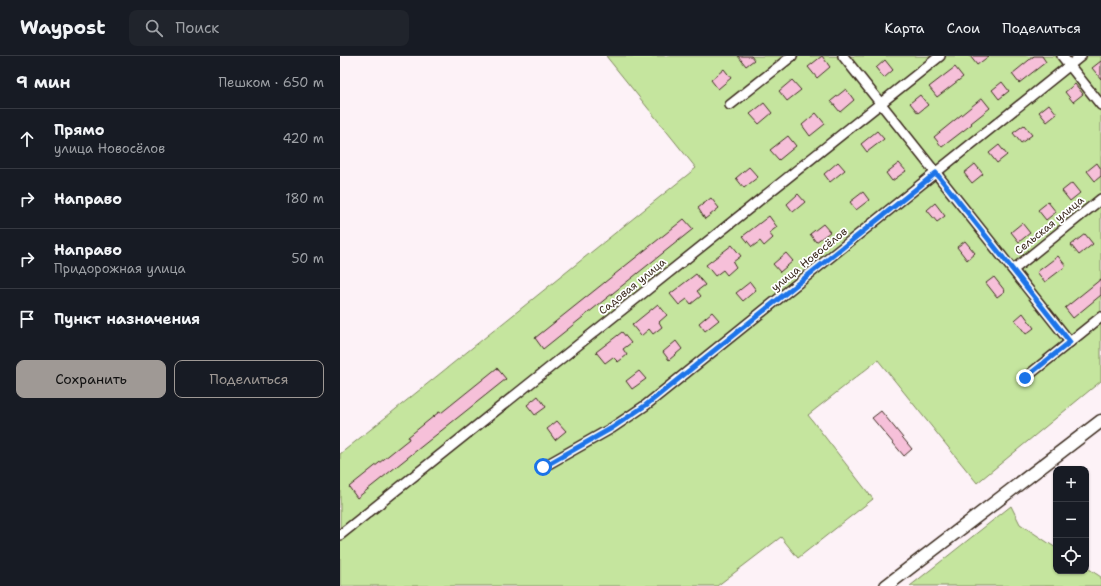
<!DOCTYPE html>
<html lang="ru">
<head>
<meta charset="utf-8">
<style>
  body { margin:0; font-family:"Shantell Sans",sans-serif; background:#20242c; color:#f1f3f6 }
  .controls { position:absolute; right:12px; bottom:12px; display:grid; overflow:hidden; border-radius:8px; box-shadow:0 1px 3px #0004 }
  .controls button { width:36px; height:36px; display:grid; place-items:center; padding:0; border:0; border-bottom:1px solid #363941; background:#171b24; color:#f1f3f6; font:20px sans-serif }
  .stop { position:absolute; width:12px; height:12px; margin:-9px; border:3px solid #1a73e8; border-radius:50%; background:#fff }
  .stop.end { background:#1a73e8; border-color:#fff; box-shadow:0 1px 4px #0008 }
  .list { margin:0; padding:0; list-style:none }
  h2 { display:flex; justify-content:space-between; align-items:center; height:52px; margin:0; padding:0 16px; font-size:17px }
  h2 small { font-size:13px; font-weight:400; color:#9ea1a6 }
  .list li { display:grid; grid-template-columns:26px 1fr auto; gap:12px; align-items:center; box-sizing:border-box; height:60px; padding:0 16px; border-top:1px solid #363941 }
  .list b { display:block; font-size:15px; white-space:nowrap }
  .list p { margin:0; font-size:13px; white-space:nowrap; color:#9ea1a6 }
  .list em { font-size:13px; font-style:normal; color:#9ea1a6 }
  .actions { display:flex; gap:8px; padding:12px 16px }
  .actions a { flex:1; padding:9px 0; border:1px solid #9f9995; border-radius:8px; text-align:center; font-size:14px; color:#9f9995 }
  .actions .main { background:#9f9995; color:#111 }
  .icon { flex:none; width:22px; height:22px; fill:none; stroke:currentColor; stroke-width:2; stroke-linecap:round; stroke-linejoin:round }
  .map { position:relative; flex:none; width:761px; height:530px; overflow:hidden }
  header { display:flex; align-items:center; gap:24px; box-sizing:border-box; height:56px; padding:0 20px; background:#171b24; border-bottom:1px solid #363941 }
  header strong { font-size:19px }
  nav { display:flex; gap:22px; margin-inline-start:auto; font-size:14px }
  .search { width:280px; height:36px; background:#20242c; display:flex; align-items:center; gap:10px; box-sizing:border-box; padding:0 14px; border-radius:8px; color:#9ea1a6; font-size:15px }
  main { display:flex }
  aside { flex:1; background:#171b24 }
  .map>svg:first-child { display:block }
  .green { fill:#c5e59e; stroke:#80885e }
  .building { fill:#f6c0d9; stroke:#3b2a1e }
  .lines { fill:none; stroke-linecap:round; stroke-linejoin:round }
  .minor-casing { stroke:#3b2a1e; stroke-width:12 }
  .secondary-casing { stroke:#3b2a1e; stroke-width:15 }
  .minor { stroke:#fff; stroke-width:9 }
  .secondary { stroke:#fff; stroke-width:12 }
  .route { stroke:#1a73e8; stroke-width:5 }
  .labels { text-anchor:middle; stroke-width:3.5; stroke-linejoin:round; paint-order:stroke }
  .street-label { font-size:11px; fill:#3b2a1e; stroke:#fff }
</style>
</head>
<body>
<header>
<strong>Waypost</strong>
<div class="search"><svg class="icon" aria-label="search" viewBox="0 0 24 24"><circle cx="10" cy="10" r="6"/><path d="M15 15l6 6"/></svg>Поиск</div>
<nav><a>Карта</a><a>Слои</a><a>Поделиться</a></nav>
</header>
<main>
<aside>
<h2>9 мин<small>Пешком · 650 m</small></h2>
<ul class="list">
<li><svg class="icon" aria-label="ahead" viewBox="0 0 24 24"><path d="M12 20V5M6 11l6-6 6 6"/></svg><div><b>Прямо</b><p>улица Новосёлов</p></div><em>420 m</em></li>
<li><svg class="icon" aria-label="right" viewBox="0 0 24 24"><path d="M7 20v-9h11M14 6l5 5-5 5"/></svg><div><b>Направо</b></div><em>180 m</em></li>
<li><svg class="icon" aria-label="right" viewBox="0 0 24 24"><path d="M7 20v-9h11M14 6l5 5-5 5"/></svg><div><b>Направо</b><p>Придорожная улица</p></div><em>50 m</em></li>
<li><svg class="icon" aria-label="arrive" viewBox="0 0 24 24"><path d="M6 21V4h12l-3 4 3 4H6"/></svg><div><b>Пункт назначения</b></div></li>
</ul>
<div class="actions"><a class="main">Сохранить</a><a>Поделиться</a></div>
</aside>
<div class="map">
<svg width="761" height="530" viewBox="0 0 761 530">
  <rect width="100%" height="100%" fill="#fdf2f7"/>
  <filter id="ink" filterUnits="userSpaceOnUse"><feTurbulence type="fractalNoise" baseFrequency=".025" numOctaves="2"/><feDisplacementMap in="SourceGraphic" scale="8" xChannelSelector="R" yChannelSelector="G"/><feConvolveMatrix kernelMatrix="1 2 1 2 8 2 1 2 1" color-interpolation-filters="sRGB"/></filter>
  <g filter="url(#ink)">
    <g class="green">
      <polygon points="266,0 761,0 761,325 637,427 538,304 468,359 533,443 458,502 441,481 377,530 0,530 0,398 356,112"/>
      <polygon points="671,450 680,468 716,492 716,515 746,515 746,511 761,521 761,530 570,530"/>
    </g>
    <g class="building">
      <polygon points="398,0 411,0 414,4 406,10"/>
      <polygon points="482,0 490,11 477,22 468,11"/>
      <polygon points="630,0 649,0 637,9"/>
      <polygon points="694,0 702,0 706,6 679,27 672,18"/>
      <polygon points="545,4 553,14 544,22 536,12"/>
      <polygon points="761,5 761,23 752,12"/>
      <polygon points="615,11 623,21 597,41 589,31"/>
      <polygon points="384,13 391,22 378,33 371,24"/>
      <polygon points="452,24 461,34 447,45 439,35"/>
      <polygon points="662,26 669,35 659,43 652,34"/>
      <polygon points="735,28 743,38 733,46 725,36"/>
      <polygon points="506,33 514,44 500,56 491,45"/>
      <polygon points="580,39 588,49 578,57 570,47"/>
      <polygon points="642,42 650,52 631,67 632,68 602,91 594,81"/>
      <polygon points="424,47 432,57 419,68 410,58"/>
      <polygon points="709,48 717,58 707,66 699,56"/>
      <polygon points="476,57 485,68 470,80 462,69"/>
      <polygon points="684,69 692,79 681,87 673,77"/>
      <polygon points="537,75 544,83 527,96 521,88"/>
      <polygon points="448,80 456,90 439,104 430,94"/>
      <polygon points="659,89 667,99 657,107 649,97"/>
      <polygon points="498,106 505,114 490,126 484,118"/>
      <polygon points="559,107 566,115 552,125 546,117"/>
      <polygon points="757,107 761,113 761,120 755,125 747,115"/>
      <polygon points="635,108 643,118 632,127 624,117"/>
      <polygon points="409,111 418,121 404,132 396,122"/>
      <polygon points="732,127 740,137 730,145 722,135"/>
      <polygon points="523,136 529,144 516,154 510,146"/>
      <polygon points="458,138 465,146 453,156 447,148"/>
      <polygon points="371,142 379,152 365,163 358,152"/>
      <polygon points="708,146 716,156 706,164 698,154"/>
      <polygon points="595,147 605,160 597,166 587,154"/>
      <polygon points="429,160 437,171 429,177 433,182 424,190 420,185 412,191 403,180"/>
      <polygon points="344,163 353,173 203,293 195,282"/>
      <polygon points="682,167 690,177 679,186 671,176"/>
      <polygon points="483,168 490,176 476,186 470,178"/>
      <polygon points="745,178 753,188 739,199 731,189"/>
      <polygon points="625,185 635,197 627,204 617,191"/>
      <polygon points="392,189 401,200 393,206 396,211 387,219 383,214 375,220 366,209"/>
      <polygon points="446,197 453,205 440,216 433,208"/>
      <polygon points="718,200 726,210 705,226 697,216"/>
      <polygon points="356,218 365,229 357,235 361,240 351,248 347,243 339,249 330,238"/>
      <polygon points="654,221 665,235 657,241 646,227"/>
      <polygon points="761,223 761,239 733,262 725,252"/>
      <polygon points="410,226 416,234 403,245 396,237"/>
      <polygon points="318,248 327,259 319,266 322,271 313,278 309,273 301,280 292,269"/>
      <polygon points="372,256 379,264 365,275 359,267"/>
      <polygon points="683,257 694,272 686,278 675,264"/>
      <polygon points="282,276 291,287 283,293 287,299 278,306 273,301 265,307 256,296"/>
      <polygon points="336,285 342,293 329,304 323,296"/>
      <polygon points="157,312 166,323 17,442 9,431 69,383 68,381 99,356 101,357"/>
      <polygon points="299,315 306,323 292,333 286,325"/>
      <polygon points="198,340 206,351 195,359 187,349"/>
      <polygon points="541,355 572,393 564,400 532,362"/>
      <polygon points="217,365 226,375 215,384 207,373"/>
    </g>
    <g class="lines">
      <defs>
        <g id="minor">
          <polyline points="503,0 730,286"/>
          <polyline points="722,0 761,49"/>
          <polyline points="390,49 452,0"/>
          <polyline points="673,214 761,143"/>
          <polyline points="685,322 761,261"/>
          <polyline points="203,411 272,372 306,349 741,0"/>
          <polyline points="0,479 600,0"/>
        </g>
        <polyline id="secondary" points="546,530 761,365"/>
      </defs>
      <use href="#minor" class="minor-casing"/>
      <use href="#secondary" class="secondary-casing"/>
      <use href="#minor" class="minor"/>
      <use href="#secondary" class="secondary"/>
    </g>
  </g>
  <g class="lines" filter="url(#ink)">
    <polyline class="route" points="203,411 272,372 306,349 596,117 730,286 685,322"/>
  </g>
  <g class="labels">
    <g class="street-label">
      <text transform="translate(709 169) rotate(-39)" y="4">Сельская улица</text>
      <text transform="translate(469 203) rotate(-39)" y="4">улица Новосёлов</text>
      <text transform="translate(292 230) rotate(-39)" y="4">Садовая улица</text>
    </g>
  </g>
</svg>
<div class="controls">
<button>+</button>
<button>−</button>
<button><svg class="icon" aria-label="locate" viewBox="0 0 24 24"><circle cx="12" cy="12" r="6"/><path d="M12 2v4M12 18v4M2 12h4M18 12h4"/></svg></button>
</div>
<div class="stop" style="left:203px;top:411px"></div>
<div class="stop end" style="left:685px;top:322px"></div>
</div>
</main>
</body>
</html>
